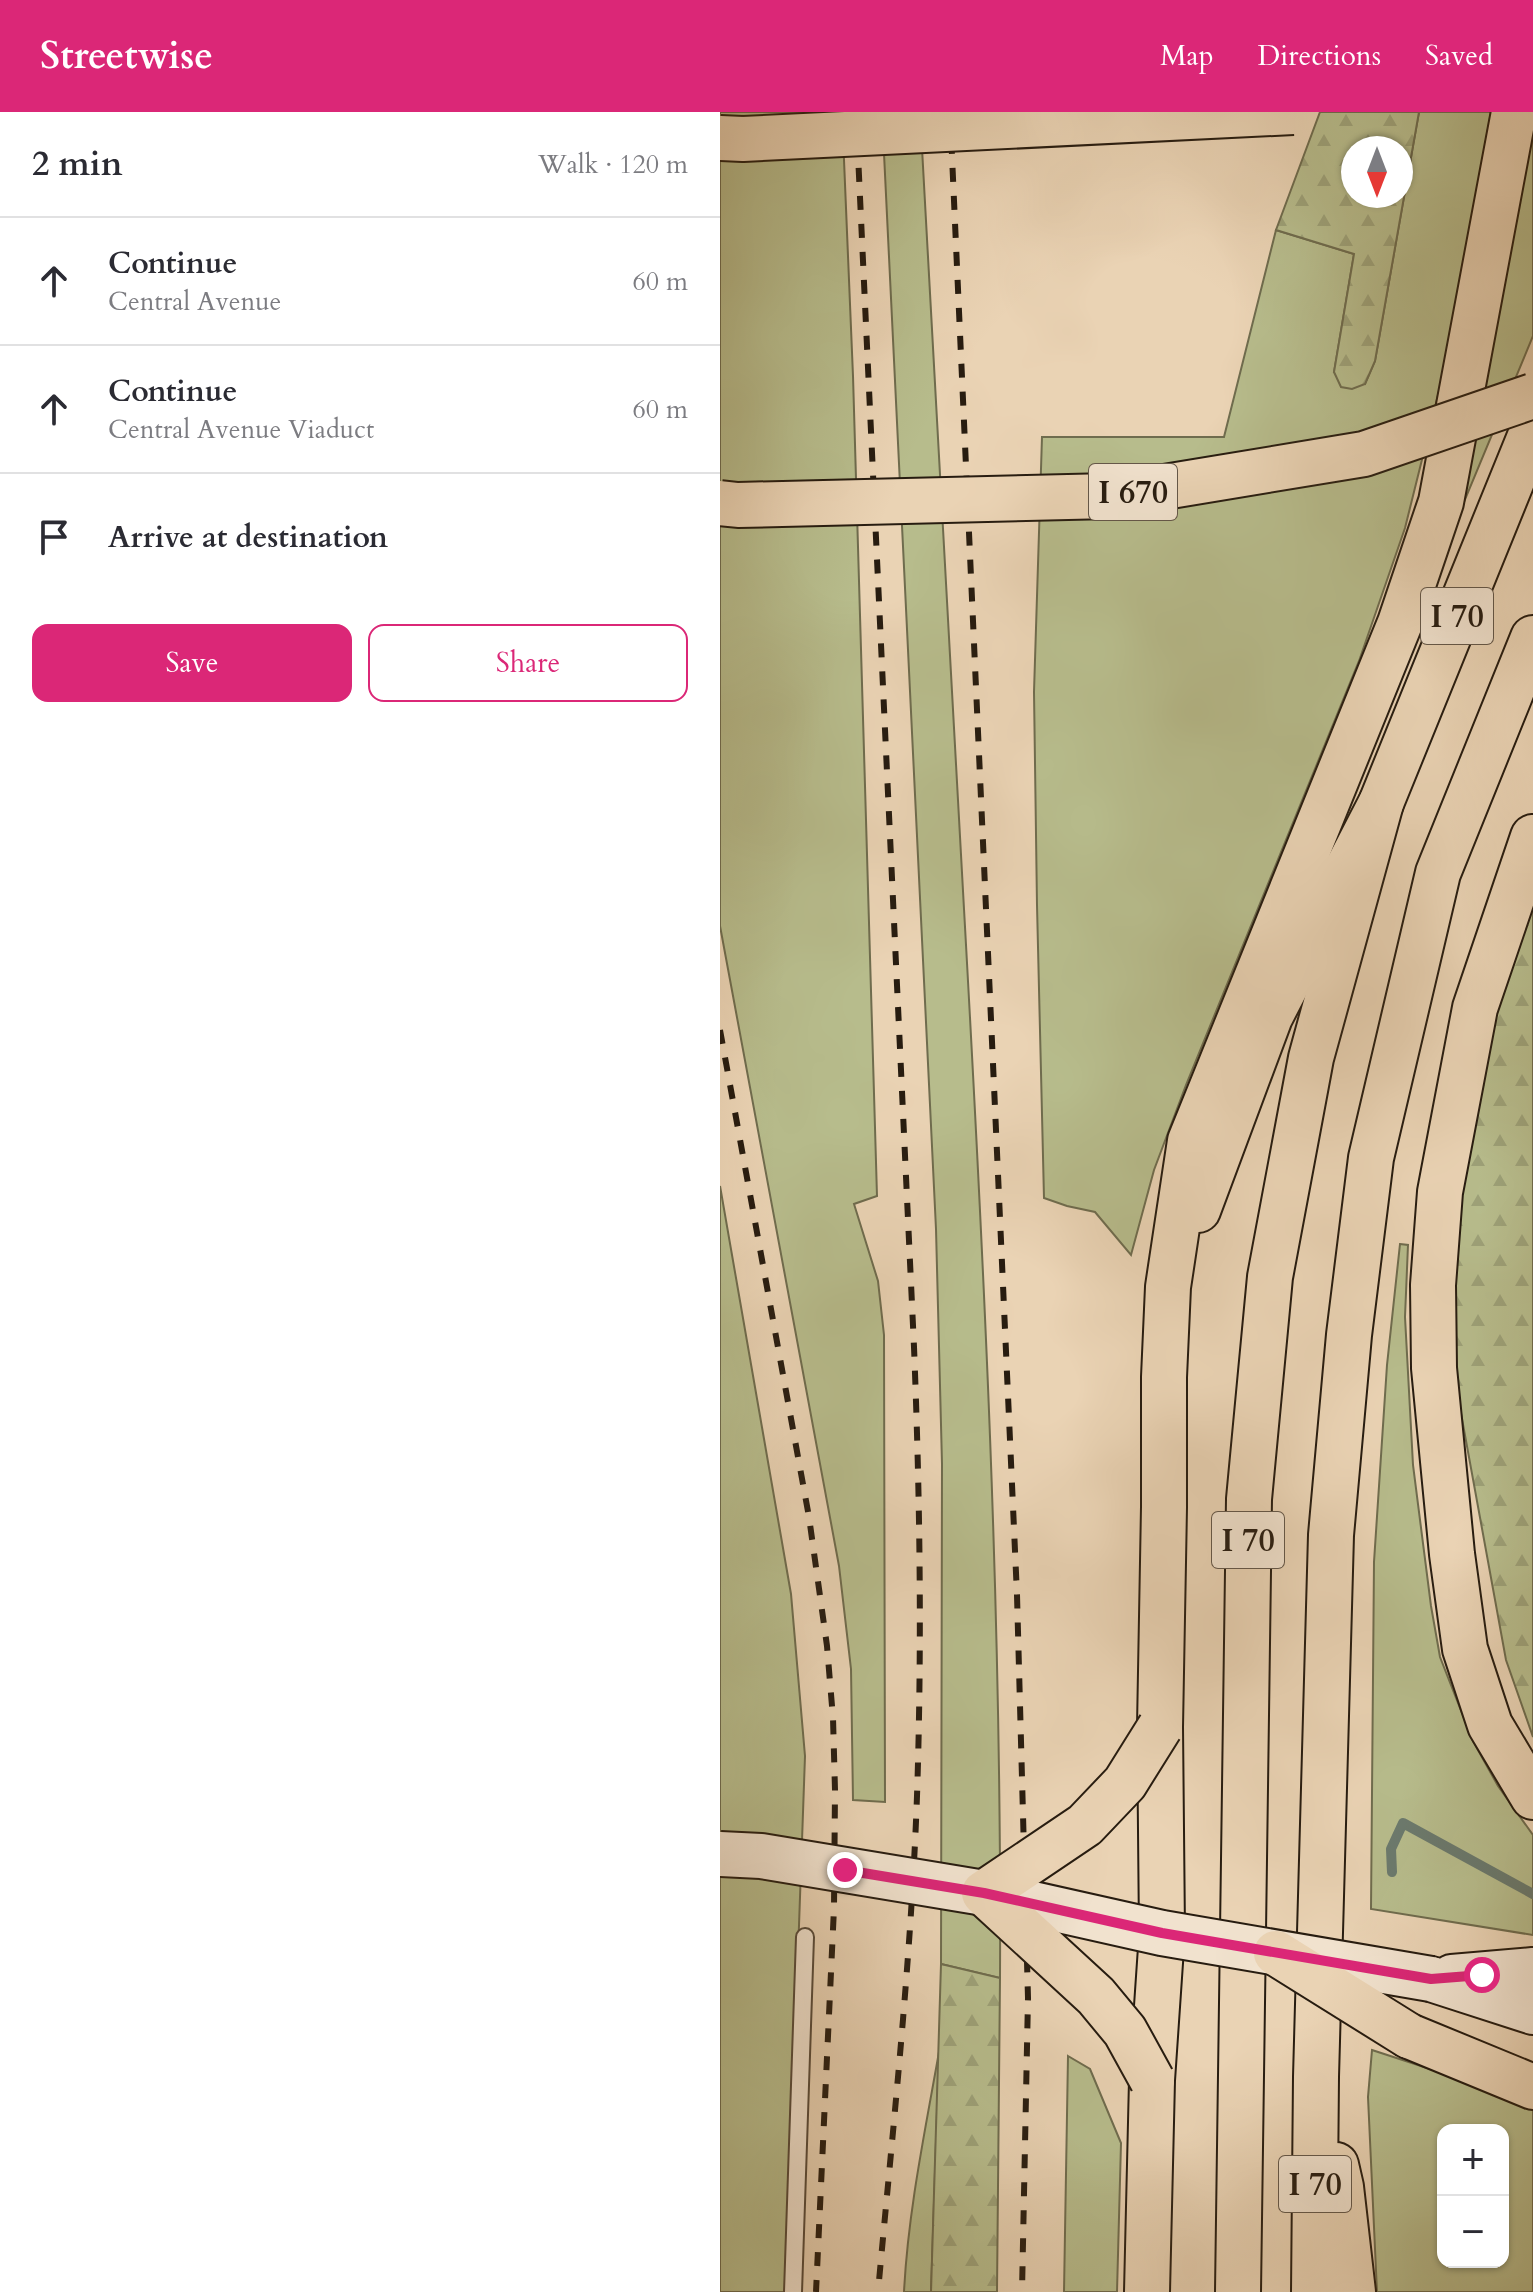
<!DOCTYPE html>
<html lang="en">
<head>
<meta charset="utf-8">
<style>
  body { margin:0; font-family:Cardo,serif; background:#f7f7f7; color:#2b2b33 }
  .controls { position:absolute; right:24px; bottom:24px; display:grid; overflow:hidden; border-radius:16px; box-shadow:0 2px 6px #0004 }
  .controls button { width:72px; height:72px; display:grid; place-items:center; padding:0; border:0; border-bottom:2px solid #e1e1e2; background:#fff; color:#2b2b33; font:40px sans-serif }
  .compass { position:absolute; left:621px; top:24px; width:72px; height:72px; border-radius:50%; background:#fff; box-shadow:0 2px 6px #0004; rotate:180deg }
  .stop { position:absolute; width:24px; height:24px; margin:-18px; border:6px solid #db2777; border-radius:50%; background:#fff }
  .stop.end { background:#db2777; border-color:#fff; box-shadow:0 2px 8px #0008 }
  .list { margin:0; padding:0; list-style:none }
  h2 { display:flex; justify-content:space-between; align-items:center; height:104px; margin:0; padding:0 32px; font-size:34px }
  h2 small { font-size:26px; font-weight:400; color:#7c7c81 }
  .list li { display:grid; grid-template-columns:52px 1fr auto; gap:24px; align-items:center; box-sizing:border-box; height:128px; padding:0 32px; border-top:2px solid #e1e1e2 }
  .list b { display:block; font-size:30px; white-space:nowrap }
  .list p { margin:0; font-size:26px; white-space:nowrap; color:#7c7c81 }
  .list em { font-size:26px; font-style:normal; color:#7c7c81 }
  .actions { display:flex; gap:16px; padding:24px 32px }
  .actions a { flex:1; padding:18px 0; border:2px solid #db2777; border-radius:16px; text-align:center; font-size:28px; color:#db2777 }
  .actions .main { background:#db2777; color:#fff }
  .icon { flex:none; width:44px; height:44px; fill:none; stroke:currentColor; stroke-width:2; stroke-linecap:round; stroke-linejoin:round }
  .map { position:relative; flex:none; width:813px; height:2180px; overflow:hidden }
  header { display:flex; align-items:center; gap:48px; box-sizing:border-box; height:112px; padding:0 40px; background:#db2777; color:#fff }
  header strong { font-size:38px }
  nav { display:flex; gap:44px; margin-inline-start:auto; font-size:28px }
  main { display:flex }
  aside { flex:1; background:#fff }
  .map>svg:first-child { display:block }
  .green { fill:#b7bc8c; stroke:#6f6c4e; stroke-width:2; fill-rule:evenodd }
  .forest { fill:url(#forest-firs); stroke:#6f6c4e; stroke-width:2; fill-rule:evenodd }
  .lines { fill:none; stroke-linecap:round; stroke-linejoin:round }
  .stream { stroke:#6b7a6e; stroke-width:10 }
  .service-casing { stroke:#584a39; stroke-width:20 }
  .secondary-casing { stroke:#271c10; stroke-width:48 }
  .motorway-casing { stroke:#271c10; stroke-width:48 }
  .service { stroke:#f1e2ce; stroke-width:16 }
  .secondary { stroke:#f1e2ce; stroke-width:44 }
  .motorway { stroke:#ead3b4; stroke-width:44 }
  .rail { stroke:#271c10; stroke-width:6; stroke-dasharray:14 14; stroke-linecap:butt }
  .secondary-bridge-casing { stroke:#271c10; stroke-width:48; stroke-linecap:butt }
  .motorway-bridge-casing { stroke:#271c10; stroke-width:48; stroke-linecap:butt }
  .secondary-bridge { stroke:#f1e2ce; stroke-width:44 }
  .motorway-bridge { stroke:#ead3b4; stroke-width:44 }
  .route { stroke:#db2777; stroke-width:10 }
  .labels { text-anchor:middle; stroke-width:7; stroke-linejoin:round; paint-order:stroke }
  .shield { fill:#f1e2ce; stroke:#645749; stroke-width:2 }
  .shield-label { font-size:32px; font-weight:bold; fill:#271c10 }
</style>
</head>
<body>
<header>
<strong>Streetwise</strong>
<nav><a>Map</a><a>Directions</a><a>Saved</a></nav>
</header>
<main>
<aside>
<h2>2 min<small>Walk · 120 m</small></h2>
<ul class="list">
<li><svg class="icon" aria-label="ahead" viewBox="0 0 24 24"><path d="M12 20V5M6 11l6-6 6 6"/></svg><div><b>Continue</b><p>Central Avenue</p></div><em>60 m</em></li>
<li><svg class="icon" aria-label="ahead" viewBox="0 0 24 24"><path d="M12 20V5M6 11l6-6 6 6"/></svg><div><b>Continue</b><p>Central Avenue Viaduct</p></div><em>60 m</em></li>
<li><svg class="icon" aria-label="arrive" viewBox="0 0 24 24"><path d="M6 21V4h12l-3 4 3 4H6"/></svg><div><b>Arrive at destination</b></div></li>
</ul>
<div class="actions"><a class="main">Save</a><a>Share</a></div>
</aside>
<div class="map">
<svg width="813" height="2180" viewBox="0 0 813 2180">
  <defs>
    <pattern id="forest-firs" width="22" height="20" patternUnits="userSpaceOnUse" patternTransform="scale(2)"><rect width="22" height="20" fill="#b7bc8c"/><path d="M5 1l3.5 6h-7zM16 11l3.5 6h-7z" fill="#9da178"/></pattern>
  </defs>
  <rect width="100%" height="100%" fill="#ead3b4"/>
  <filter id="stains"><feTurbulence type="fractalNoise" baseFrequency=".0025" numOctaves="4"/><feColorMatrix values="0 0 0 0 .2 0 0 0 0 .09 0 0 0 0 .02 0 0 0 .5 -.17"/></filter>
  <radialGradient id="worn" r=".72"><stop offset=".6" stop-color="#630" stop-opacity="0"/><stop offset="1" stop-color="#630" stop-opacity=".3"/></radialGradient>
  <g class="green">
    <polygon points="0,0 122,0 133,264 157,1084 134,1092 158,1169 164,1223 165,1690 133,1688 131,1557 119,1454 0,814"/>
    <path d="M162 0H200C216 266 228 531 244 797 264 1153 282 1509 280 1866L221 1852 222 1352 216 1117Z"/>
    <polygon points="699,0 771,0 727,247 685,416 639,549 466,973 434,1058 411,1143 375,1100 347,1094 324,1086 317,793 314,580 322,325 504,325 556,118 634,142 614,260 645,272 655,249"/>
    <polygon points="813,11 813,224 724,438 755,324"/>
    <polygon points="0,1074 71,1482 85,1644 66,2180 0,2180"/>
    <polygon points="680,1132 688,1133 685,1205 693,1353 711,1494 720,1545 753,1629 778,1674 813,1723 813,1823 651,1797 654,1450 667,1253"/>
    <path d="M652 1938 759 1973 813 1998V2180H657L648 1985ZM723 2018H783V2150H723Z"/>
    <path d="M219 1940 211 2180H184C188 2100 205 2019 219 1940Z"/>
    <polygon points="348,1944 370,1957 401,2031 397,2180 344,2180"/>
  </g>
  <g class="forest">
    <path d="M600 0H699L655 249 645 272 632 277 621 275 614 260 634 142 556 118ZM633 36H681V84H633Z"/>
    <polygon points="813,759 813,1625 786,1548 738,1285 731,1178 751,986"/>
    <polygon points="221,1852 280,1866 277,2180 211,2180"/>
  </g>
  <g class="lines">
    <polyline class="stream" points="672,1760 671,1737 683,1711 813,1782"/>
    <defs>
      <polyline id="service" points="73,2180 85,1825"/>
      <g id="secondary">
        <polyline points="732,1865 813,1858"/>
        <polyline points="711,1867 813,1900"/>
      </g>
      <g id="motorway">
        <polyline points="813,725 755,896 720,1080 713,1173 714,1256 732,1442 745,1537 770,1613 813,1685"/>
        <polyline points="478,1098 550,905 661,691 813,317"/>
        <polyline points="689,1924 813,1975"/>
        <polyline points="616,2053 621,2075 633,2180"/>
        <polyline points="427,2180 432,1968 442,1821 440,1615 444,1395 444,1265 448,1175 470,1029 680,511 721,390 794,0"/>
        <polyline points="518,2180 529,1387 550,1165 591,946 661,691"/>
        <polyline points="594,2180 596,1965 611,1423 629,1223 651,1046 718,761 813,526"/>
      </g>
    </defs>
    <use href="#service" class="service-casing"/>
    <use href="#secondary" class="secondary-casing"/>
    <use href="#motorway" class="motorway-casing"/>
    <use href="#service" class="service"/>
    <use href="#secondary" class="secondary"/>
    <use href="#motorway" class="motorway"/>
    <g class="rail">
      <path d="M136 0 194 1235C200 1385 202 1534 197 1684 191 1850 173 2015 158 2180"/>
      <polyline points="230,0 297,1483 308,1886 302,2180"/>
      <polyline points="0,918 89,1405 107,1534 113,1606 115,1678 114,1796 96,2180"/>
    </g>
    <defs>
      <polyline id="secondary-bridge" points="0,1742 41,1744 264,1781 442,1821 711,1867"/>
      <g id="motorway-bridge">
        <polyline points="0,26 23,27 573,0"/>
        <polyline points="0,391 18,393 390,384 644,342 813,284"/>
        <polyline points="556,1841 689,1924"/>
        <polyline points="432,1968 405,1919 376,1884 264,1781 365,1713 405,1671 440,1615"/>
      </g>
    </defs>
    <use href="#secondary-bridge" class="secondary-bridge-casing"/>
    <use href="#motorway-bridge" class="motorway-bridge-casing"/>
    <use href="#secondary-bridge" class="secondary-bridge"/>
    <use href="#motorway-bridge" class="motorway-bridge"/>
  </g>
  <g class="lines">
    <polyline class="route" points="125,1758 264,1781 442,1821 711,1867 762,1863"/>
  </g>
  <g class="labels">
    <g class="shield">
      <rect x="369" y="352" width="88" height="56" rx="6"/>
      <rect x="701" y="476" width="72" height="56" rx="6"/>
      <rect x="492" y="1400" width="72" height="56" rx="6"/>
      <rect x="559" y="2044" width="72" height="56" rx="6"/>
    </g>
    <g class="shield-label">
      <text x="413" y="391">I 670</text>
      <text x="737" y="515">I 70</text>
      <text x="528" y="1439">I 70</text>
      <text x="595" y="2083">I 70</text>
    </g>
  </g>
  <rect width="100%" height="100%" filter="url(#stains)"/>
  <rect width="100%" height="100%" fill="url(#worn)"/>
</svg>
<div class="controls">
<button>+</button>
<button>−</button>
</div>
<svg class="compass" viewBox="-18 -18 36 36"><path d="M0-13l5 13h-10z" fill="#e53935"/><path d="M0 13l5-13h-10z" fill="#7c7c81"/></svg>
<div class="stop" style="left:762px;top:1863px"></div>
<div class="stop end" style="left:125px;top:1758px"></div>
</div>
</main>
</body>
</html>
